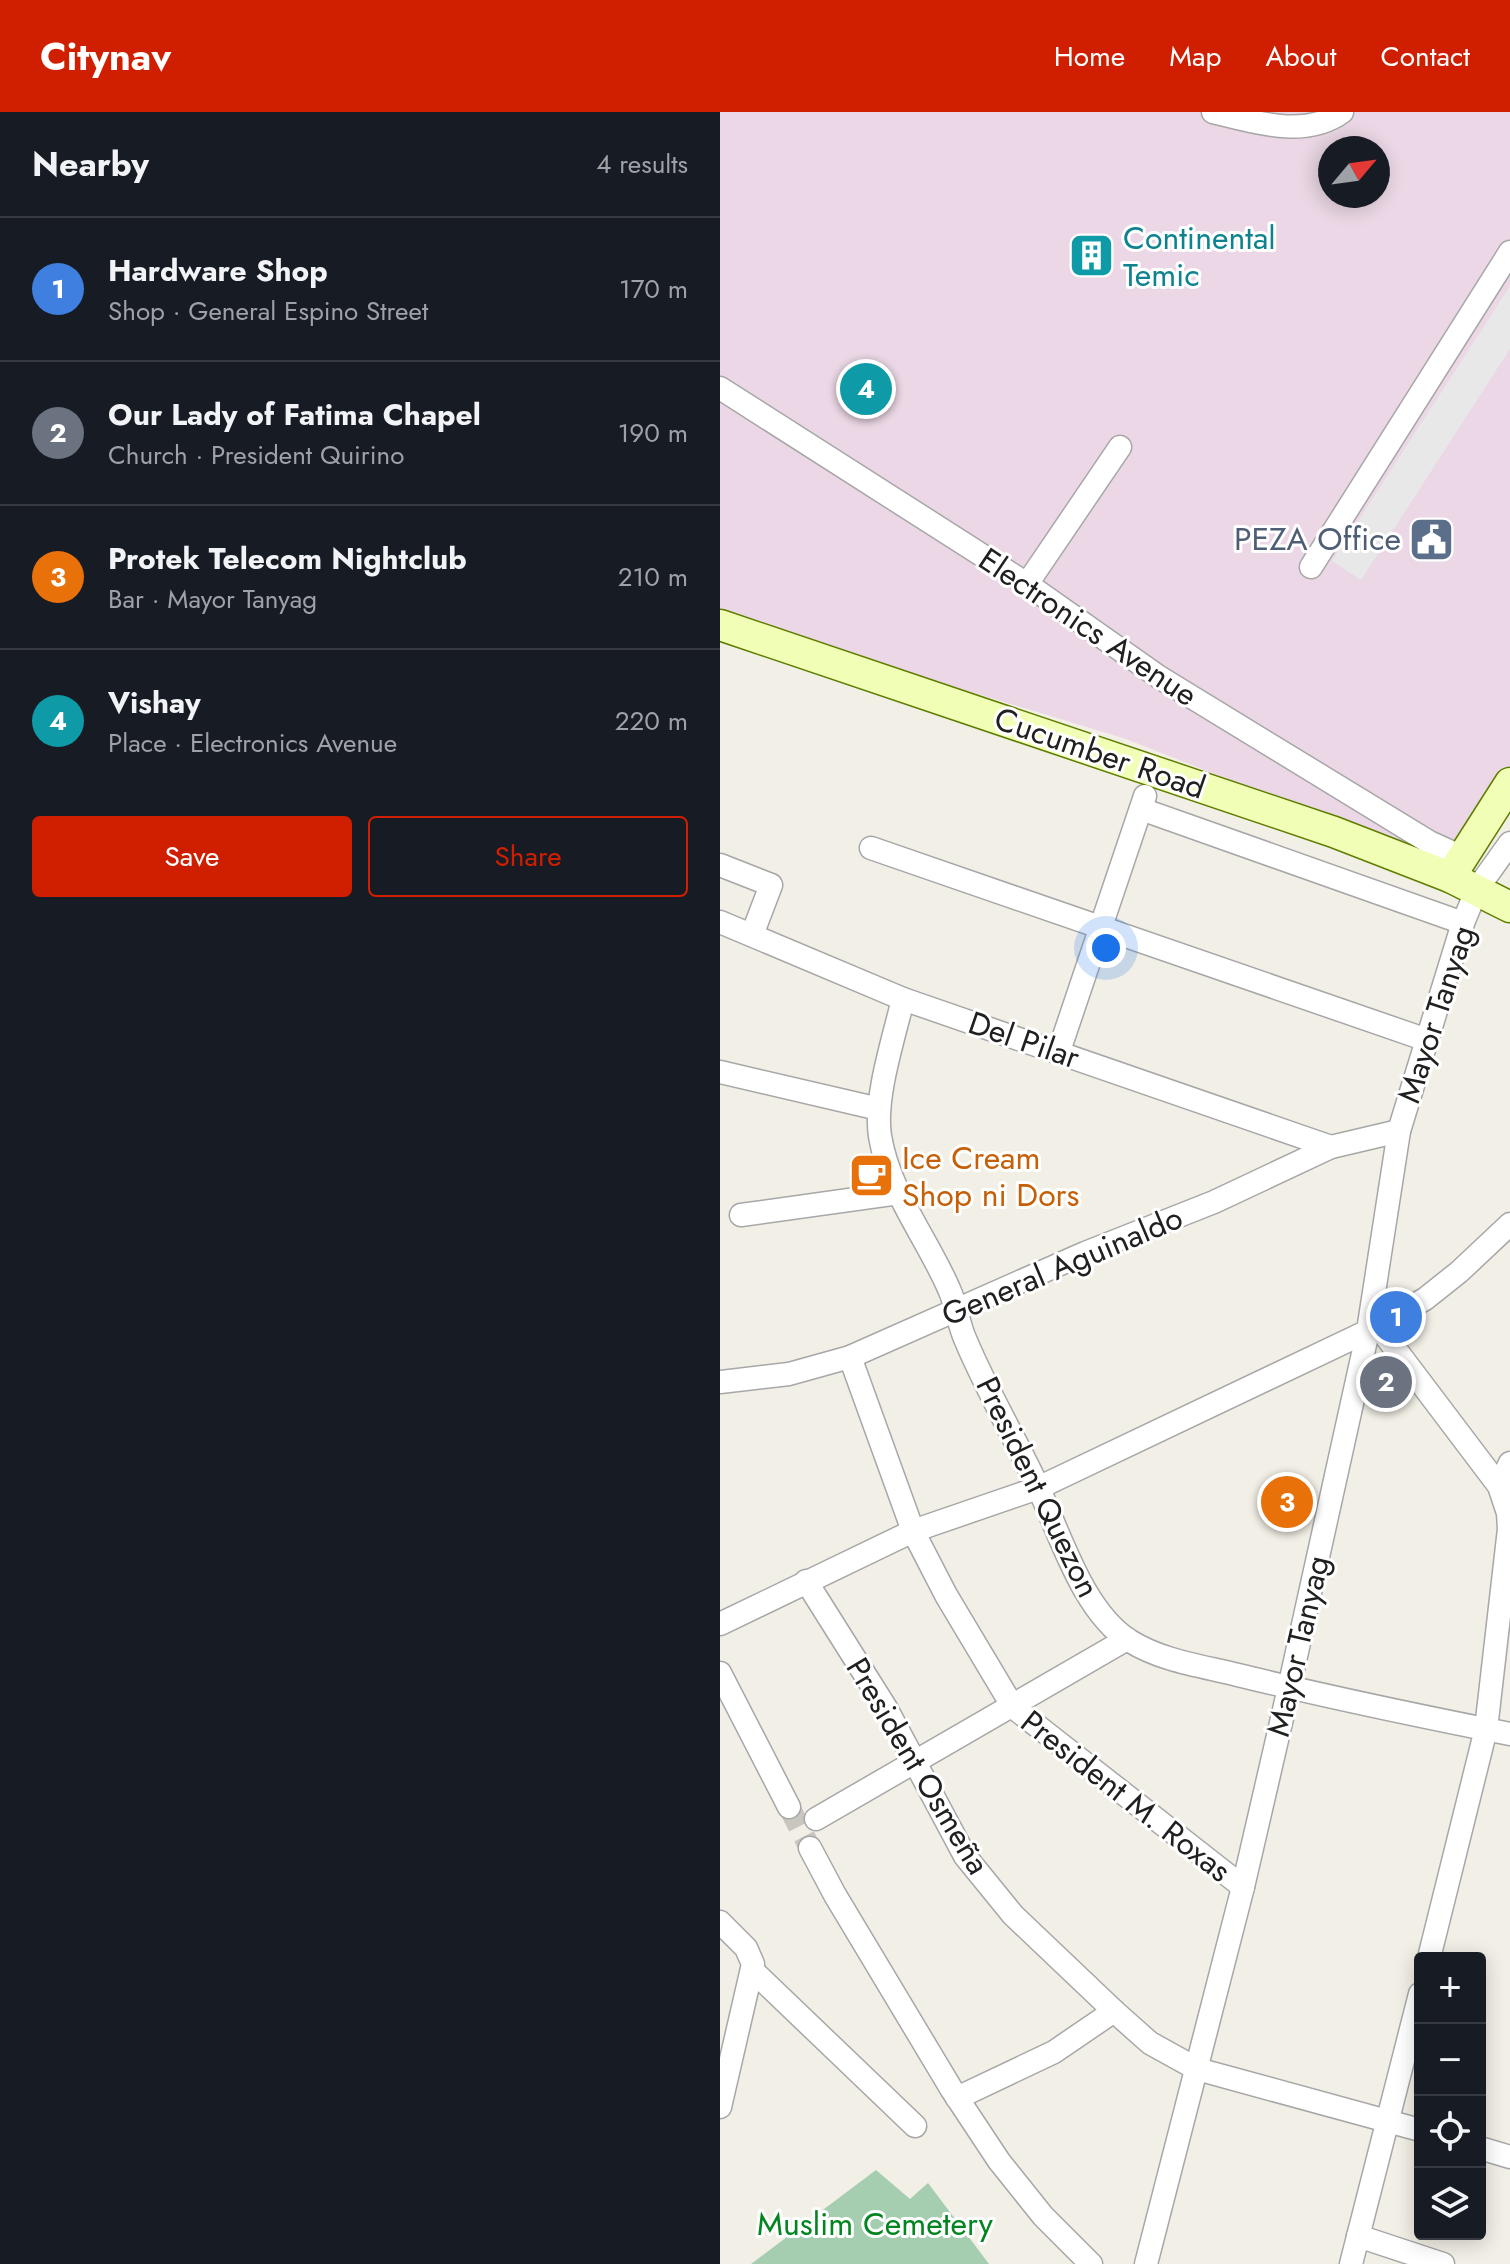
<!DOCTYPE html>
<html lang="en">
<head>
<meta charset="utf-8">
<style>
  body { margin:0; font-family:Jost,sans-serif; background:#20242c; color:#f1f3f6 }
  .controls { position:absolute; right:24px; bottom:24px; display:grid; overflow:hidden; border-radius:8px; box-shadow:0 4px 20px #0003 }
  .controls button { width:72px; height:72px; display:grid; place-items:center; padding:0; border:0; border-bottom:2px solid #363941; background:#171b24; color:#f1f3f6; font:40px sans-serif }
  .compass { position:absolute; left:598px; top:24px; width:72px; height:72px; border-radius:50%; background:#171b24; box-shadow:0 4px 20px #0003; rotate:61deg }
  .you { position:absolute; left:386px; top:836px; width:28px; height:28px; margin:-20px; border:6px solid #fff; border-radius:50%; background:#1a73e8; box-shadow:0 0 0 12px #1a73e833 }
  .badge { display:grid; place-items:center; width:52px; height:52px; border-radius:50%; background:#d01e00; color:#fff; font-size:26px; font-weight:700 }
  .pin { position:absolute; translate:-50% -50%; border:4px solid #fff; box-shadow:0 2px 8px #0006 }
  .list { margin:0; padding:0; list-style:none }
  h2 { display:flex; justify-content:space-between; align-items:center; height:104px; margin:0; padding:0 32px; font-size:34px }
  h2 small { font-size:26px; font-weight:400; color:#9ea1a6 }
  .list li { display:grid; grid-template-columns:52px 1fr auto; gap:24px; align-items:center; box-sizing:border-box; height:144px; padding:0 32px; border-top:2px solid #363941 }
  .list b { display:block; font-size:30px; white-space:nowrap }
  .list p { margin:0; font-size:26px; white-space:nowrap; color:#9ea1a6 }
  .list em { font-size:26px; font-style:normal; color:#9ea1a6 }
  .actions { display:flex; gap:16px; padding:24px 32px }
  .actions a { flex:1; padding:18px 0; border:2px solid #d01e00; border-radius:8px; text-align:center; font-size:28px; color:#d01e00 }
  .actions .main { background:#d01e00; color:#fff }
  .icon { flex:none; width:44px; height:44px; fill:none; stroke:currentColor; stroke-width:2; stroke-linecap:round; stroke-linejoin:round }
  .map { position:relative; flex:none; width:790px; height:2152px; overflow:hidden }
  header { display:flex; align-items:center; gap:48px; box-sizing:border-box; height:112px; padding:0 40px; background:#d01e00; color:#fff }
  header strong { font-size:38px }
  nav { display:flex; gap:44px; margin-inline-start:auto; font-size:28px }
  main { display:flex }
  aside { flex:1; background:#171b24 }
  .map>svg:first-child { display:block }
  .industrial { fill:#ebd7e5; fill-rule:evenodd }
  .cemetery { fill:#a5cdb0 }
  .parking { fill:#e8e8e8 }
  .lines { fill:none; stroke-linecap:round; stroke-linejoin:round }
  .street-tunnel { stroke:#c8c6be; stroke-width:22; stroke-dasharray:22 11; stroke-linecap:butt }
  .street-casing { stroke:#a7a7a7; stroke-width:25 }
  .secondary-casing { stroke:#5f7e00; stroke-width:33 }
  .street { stroke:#fff; stroke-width:22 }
  .secondary { stroke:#f1ffb6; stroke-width:30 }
  .labels { text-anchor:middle; stroke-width:6; stroke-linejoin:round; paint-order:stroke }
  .culture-label { font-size:32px; fill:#0d838f; stroke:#fff; text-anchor:start }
  .service-label { font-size:32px; fill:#4e5e75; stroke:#fff; text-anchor:end }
  .street-label { font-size:32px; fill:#202020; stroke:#fff }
  .food-label { font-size:32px; fill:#c56008; stroke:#fff; text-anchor:start }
  .park-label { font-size:32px; fill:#02851f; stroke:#fff }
</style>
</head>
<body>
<header>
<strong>Citynav</strong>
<nav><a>Home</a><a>Map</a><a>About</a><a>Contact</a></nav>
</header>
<main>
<aside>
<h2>Nearby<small>4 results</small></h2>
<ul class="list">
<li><span class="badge" style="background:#3f7fe0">1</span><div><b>Hardware Shop</b><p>Shop · General Espino Street</p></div><em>170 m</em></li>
<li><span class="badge" style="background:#6b7280">2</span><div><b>Our Lady of Fatima Chapel</b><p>Church · President Quirino</p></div><em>190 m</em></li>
<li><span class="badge" style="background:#e8710a">3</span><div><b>Protek Telecom Nightclub</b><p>Bar · Mayor Tanyag</p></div><em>210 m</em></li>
<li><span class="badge" style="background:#0f9aa8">4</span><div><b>Vishay</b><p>Place · Electronics Avenue</p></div><em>220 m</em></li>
</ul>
<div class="actions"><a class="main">Save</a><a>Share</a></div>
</aside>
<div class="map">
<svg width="790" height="2152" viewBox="0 0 790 2152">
  <rect width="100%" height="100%" fill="#f2efe6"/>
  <path class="industrial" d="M0 0H790V688L745 756 708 746 406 627 87 530 0 498ZM610 36H658V84H610Z"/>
  <polygon class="cemetery" points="156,2058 190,2087 208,2071 269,2152 31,2152"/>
  <polygon class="parking" points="790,174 790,237 641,468 612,449"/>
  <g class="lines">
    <polyline class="street-tunnel" points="69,1695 90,1736"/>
    <defs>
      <g id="street">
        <path d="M493 0C534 10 585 27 622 0"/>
        <polyline points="0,276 307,472 439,565 709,730 742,745"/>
        <polyline points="591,455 790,140"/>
        <polyline points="307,472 400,335"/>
        <polyline points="421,697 743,811"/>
        <polyline points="151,736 707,928"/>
        <polyline points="0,753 51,773 32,823"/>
        <polyline points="0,810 183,887 611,1035"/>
        <path d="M183 887C174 926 154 985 160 1024 169 1080 207 1126 229 1177 237 1194 238 1212 246 1229 267 1279 295 1326 318 1375 340 1422 363 1500 410 1529 442 1549 482 1554 518 1563 608 1585 699 1604 790 1622"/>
        <polyline points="339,939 425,684"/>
        <polyline points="0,960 159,997"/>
        <polyline points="21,1103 179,1081"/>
        <polyline points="658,1214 779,1374 788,1401 789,1417 766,1617 709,1846"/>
        <polyline points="130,1245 193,1419 226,1483 293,1595 523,1775"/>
        <polyline points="0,1270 69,1262 130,1245 365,1141 494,1090 611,1035 679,1019"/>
        <polyline points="779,1374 790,1351"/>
        <polyline points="86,1469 166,1596 245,1744 293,1803 394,1899 430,1931 477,1957 700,2018"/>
        <polyline points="0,1512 193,1419 318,1376 648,1219 705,1187 739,1160 790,1112"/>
        <polyline points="0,1561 69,1695"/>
        <polyline points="96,1707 407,1527"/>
        <polyline points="90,1736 115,1783 232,1978 279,2049 323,2104 371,2152"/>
        <polyline points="0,1810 26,1836 33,1852 0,1995"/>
        <polyline points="32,1858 195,2014"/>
        <polyline points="237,1986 334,1940 394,1899"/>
        <polyline points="760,2036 790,2045"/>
        <polyline points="638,2124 723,2152"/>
        <polyline points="426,2152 523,1775 569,1576 648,1219 679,1019 743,811 757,777 790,731"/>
        <polyline points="631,2152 700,1882"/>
      </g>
      <g id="secondary">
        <polyline points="0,513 614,720 730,765 790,795"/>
        <polyline points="730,765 790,671"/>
      </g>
    </defs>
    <use href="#street" class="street-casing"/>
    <use href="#secondary" class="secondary-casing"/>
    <use href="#street" class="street"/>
    <use href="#secondary" class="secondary"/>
  </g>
  <defs>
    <symbol id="building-square" viewBox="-11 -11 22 22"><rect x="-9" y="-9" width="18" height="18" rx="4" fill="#0f9aa8" stroke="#fff"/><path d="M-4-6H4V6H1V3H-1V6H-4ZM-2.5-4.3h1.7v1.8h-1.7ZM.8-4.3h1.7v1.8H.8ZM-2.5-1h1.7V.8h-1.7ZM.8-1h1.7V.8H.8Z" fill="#fff"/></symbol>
    <symbol id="civic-square" viewBox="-11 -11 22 22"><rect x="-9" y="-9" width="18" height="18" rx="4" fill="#5c6f8a" stroke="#fff"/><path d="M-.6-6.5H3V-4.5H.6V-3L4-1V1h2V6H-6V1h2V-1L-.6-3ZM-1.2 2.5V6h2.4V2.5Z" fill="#fff"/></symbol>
    <symbol id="cafe-square" viewBox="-11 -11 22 22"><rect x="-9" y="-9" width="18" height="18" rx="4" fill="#e8710a" stroke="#fff"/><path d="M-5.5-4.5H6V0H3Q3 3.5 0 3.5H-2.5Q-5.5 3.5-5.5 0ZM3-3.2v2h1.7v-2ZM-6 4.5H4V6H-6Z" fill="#fff"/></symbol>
  </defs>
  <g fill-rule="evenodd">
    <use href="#building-square" x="346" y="118" width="51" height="51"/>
    <use href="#civic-square" x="686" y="402" width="51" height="51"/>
    <use href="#cafe-square" x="126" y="1038" width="51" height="51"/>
  </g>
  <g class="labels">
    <g class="culture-label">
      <text x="403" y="137">Continental<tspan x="403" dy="37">Temic</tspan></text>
    </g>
    <g class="service-label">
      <text x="681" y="438">PEZA Office</text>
    </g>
    <g class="street-label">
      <text transform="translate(368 515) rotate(34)" y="11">Electronics Avenue</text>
      <text transform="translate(380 641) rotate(19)" y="11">Cucumber Road</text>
      <text transform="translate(716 902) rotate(-72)" y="11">Mayor Tanyag</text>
      <text transform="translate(304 928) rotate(19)" y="11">Del Pilar</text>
      <text transform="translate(342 1154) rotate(-23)" y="11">General Aguinaldo</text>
      <text transform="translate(318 1375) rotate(64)" y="11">President Quezon</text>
      <text transform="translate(578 1534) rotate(-77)" y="11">Mayor Tanyag</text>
      <text transform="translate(198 1654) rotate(59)" y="11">President Osmeña</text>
      <text transform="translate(406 1684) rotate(38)" y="11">President M. Roxas</text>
    </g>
    <g class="food-label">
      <text x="182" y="1057">Ice Cream<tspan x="182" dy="37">Shop ni Dors</tspan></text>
    </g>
    <g class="park-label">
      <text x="155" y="2123">Muslim Cemetery</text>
    </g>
  </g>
</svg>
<div class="controls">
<button>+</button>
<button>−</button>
<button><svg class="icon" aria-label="locate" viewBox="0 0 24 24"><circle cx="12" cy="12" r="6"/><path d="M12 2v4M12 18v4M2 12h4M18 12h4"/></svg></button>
<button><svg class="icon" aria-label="layers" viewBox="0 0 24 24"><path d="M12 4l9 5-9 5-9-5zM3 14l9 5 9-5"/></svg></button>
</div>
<svg class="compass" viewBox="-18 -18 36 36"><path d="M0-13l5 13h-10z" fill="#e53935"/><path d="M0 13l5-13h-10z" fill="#9ea1a6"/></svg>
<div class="you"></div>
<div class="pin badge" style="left:676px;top:1205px;background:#3f7fe0">1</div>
<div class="pin badge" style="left:666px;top:1270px;background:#6b7280">2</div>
<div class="pin badge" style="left:567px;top:1390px;background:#e8710a">3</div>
<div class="pin badge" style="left:146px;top:277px;background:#0f9aa8">4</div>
</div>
</main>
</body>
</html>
